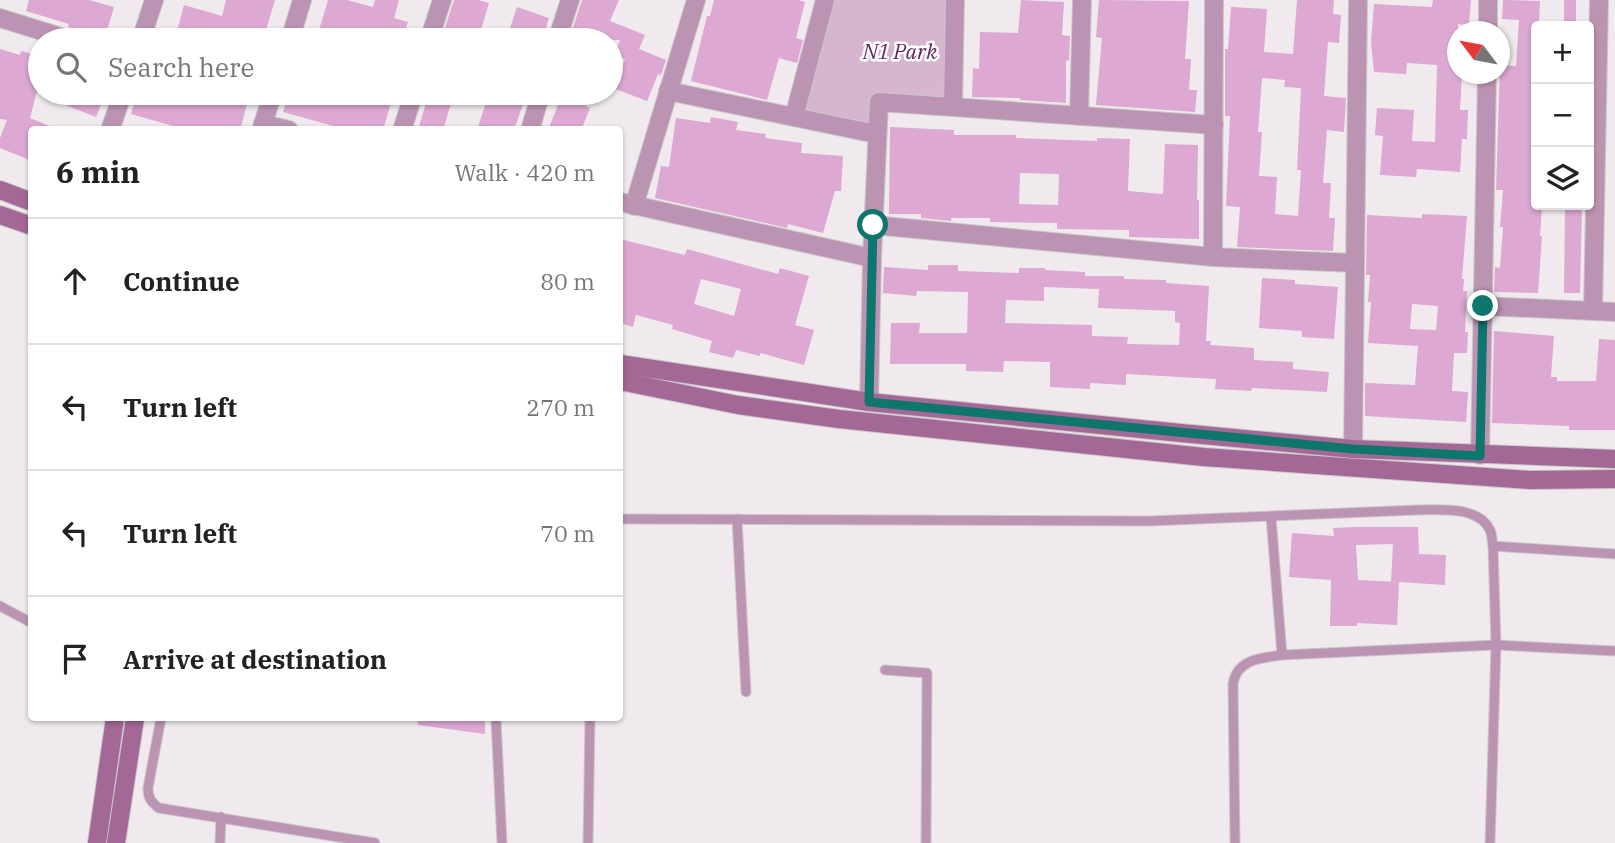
<!DOCTYPE html>
<html lang="en">
<head>
<meta charset="utf-8">
<style>
  body { margin:0; font-family:"IBM Plex Serif",serif; background:#f2f2f2; color:#222 }
  .controls { position:absolute; right:21px; top:21px; display:grid; overflow:hidden; border-radius:7px; box-shadow:0 2px 5px #0004 }
  .controls button { width:63px; height:63px; display:grid; place-items:center; padding:0; border:0; border-bottom:2px solid #e0e0e0; background:#fff; color:#222; font:35px sans-serif }
  .compass { position:absolute; left:1447px; top:21px; width:63px; height:63px; border-radius:50%; background:#fff; box-shadow:0 2px 5px #0004; rotate:302deg }
  .stop { position:absolute; width:21px; height:21px; margin:-16px; border:5px solid #0f766e; border-radius:50%; background:#fff }
  .stop.end { background:#0f766e; border-color:#fff; box-shadow:0 2px 7px #0008 }
  .list { margin:0; padding:0; list-style:none }
  h2 { display:flex; justify-content:space-between; align-items:center; height:91px; margin:0; padding:0 28px; font-size:30px }
  h2 small { font-size:23px; font-weight:400; color:#767676 }
  .list li { display:grid; grid-template-columns:46px 1fr auto; gap:21px; align-items:center; box-sizing:border-box; height:126px; padding:0 28px; border-top:2px solid #e0e0e0 }
  .list b { display:block; font-size:26px; white-space:nowrap }
  .list em { font-size:23px; font-style:normal; color:#767676 }
  .icon { flex:none; width:38px; height:38px; fill:none; stroke:currentColor; stroke-width:2; stroke-linecap:round; stroke-linejoin:round }
  .map { position:relative; flex:none; width:1615px; height:843px; overflow:hidden }
  .search { position:absolute; background:#fff; box-shadow:0 2px 5px #0004; left:28px; top:28px; width:595px; height:77px; display:flex; align-items:center; gap:18px; box-sizing:border-box; padding:0 24px; border-radius:38px; color:#767676; font-size:26px }
  .panel { position:absolute; background:#fff; box-shadow:0 2px 5px #0004; left:28px; top:126px; width:595px; height:595px; border-radius:7px }
  .map>svg:first-child { display:block }
  .green { fill:#d6b5ce }
  .building { fill:#dda8d1; fill-rule:evenodd }
  .lines { fill:none; stroke-linecap:round; stroke-linejoin:round }
  .lane-casing { stroke:#cbc6c9; stroke-width:11 }
  .street-casing { stroke:#cbc6c9; stroke-width:20 }
  .secondary-casing { stroke:#cbc6c9; stroke-width:20 }
  .lane { stroke:#bc94b3; stroke-width:9 }
  .street { stroke:#bc94b3; stroke-width:18 }
  .secondary { stroke:#a36896; stroke-width:18 }
  .route { stroke:#0f766e; stroke-width:9 }
  .labels { text-anchor:middle; stroke-width:5; stroke-linejoin:round; paint-order:stroke }
  .park-label { font-size:21px; font-style:italic; fill:#622458; stroke:#fff }
</style>
</head>
<body>
<div class="map">
<svg width="1615" height="843" viewBox="0 0 1615 843">
  <rect width="100%" height="100%" fill="#f0eaee"/>
  <polygon class="green" points="825,0 955,0 953,107 879,102 876,134 794,117"/>
  <g class="building">
    <polygon points="29,0 89,0 114,7 105,38 68,27 69,24 26,11"/>
    <polygon points="226,0 275,0 263,40 208,40 177,31 184,5 222,16"/>
    <polygon points="328,0 347,0 373,7 375,0 399,0 394,18 408,22 402,40 387,40 353,31 351,40 316,40"/>
    <polygon points="454,0 478,0 489,3 478,40 441,40"/>
    <polygon points="582,0 619,0 610,21 645,35 639,49 666,60 661,75 658,74 647,101 613,88 625,59 615,55 620,40 569,40"/>
    <polygon points="714,0 798,0 805,2 796,38 803,40 797,63 779,58 767,100 691,81 707,16 710,16"/>
    <polygon points="1021,0 1064,2 1062,35 1070,36 1069,61 1066,60 1066,103 1020,100 1020,98 972,97 973,68 979,69 980,32 1018,33"/>
    <polygon points="1099,0 1189,1 1185,59 1191,59 1189,90 1197,90 1195,112 1096,105 1102,38 1096,37"/>
    <path d="M1297 0H1334L1333 14 1341 15 1339 43 1328 42 1324 96 1346 98 1344 132 1327 130 1323 183H1331L1329 218H1335L1333 251 1237 247 1240 207 1226 206 1230 116H1225V49H1228L1231 7 1267 9 1264 52 1293 54ZM1262 78 1285 80 1284 87 1301 88 1297 170H1301L1298 216 1275 214 1277 177 1259 176 1262 132H1258Z"/>
    <polygon points="1433,0 1471,0 1469,25 1458,24 1458,75 1462,75 1460,110 1468,110 1467,139 1462,139 1460,172 1417,169 1416,177 1380,175 1383,136 1375,135 1377,108 1414,110 1412,141 1435,142 1437,65 1407,63 1406,74 1374,72 1371,43 1374,4 1432,7"/>
    <polygon points="1503,0 1540,1 1539,21 1536,21 1536,205 1542,205 1540,236 1542,236 1538,293 1494,292 1495,267 1500,268 1503,227 1500,227 1503,190 1496,190 1500,65 1516,66 1519,20 1502,19"/>
    <rect x="1564" y="0" width="12" height="26"/>
    <polygon points="517,7 549,18 542,40 506,40"/>
    <polygon points="0,49 20,55 21,51 40,56 40,79 30,118 57,129 32,130 32,161 0,148 0,138 7,120 0,119"/>
    <polygon points="63,93 106,93 96,117 60,103"/>
    <polygon points="137,93 250,93 240,130 187,130 131,114"/>
    <polygon points="289,93 394,93 383,130 336,130 337,127 283,112"/>
    <polygon points="429,93 454,93 443,130 418,130"/>
    <polygon points="489,93 527,93 514,130 477,130"/>
    <polygon points="557,93 592,93 586,106 590,108 581,130 548,130 558,105 553,103"/>
    <polygon points="711,117 738,122 736,130 766,134 765,138 802,143 801,153 843,156 841,191 835,191 823,233 788,224 787,228 655,198 661,166 669,167 676,118 710,123"/>
    <path d="M890 127 954 130V135H1016V138L1097 141V138L1130 139 1128 191 1163 194 1165 144 1198 145 1197 200H1199V239L1129 237V230L1057 229V223L990 222V218H951V221L921 218V214H889ZM1020 173 1059 174 1058 205 1019 204Z"/>
    <polygon points="1565,208 1582,208 1580,293 1564,293"/>
    <path d="M1422 214 1467 216 1462 279H1464L1463 291H1467L1465 332H1468L1467 353H1454L1452 391 1468 392 1466 422 1365 416V383L1415 385 1418 346 1368 343 1371 302H1368L1370 275H1366L1367 215 1422 218ZM1412 304 1438 306 1436 330 1410 329Z"/>
    <path d="M620 239 685 255 687 249 778 274 780 268 809 276 795 325 814 330 804 365 760 353V356L736 350 733 358 709 352 712 341 672 329 673 325 636 315 633 327 620 323ZM701 279 741 289 734 316 694 304Z"/>
    <path d="M928 265H958V271L1019 273V268H1045V270L1085 272V276H1124V279L1166 280V283L1209 286 1206 341H1211L1210 345 1254 348V360L1293 362V369L1329 372 1327 392 1252 388 1251 391 1215 389 1216 379 1126 374V385L1090 383V389L1050 387V362L1004 361 1003 372 966 371V364H890L891 323H920L919 333H967L968 292 917 291 916 296 883 293 884 267 928 270ZM1044 287 1099 289 1098 308 1175 311V322L1180 323 1179 345 1127 344 1128 337 1092 336V325L1005 323 1006 300 1044 301Z"/>
    <polygon points="1262,278 1295,280 1295,284 1338,287 1334,339 1302,337 1302,331 1259,328"/>
    <polygon points="1494,331 1554,336 1551,377 1557,377 1557,381 1596,381 1599,339 1615,340 1615,430 1569,430 1569,426 1492,423"/>
    <path d="M1355 527H1418L1419 554 1446 555 1445 585 1399 582 1397 625 1357 623V626H1330L1331 580 1289 577 1292 533 1334 536 1333 528ZM1393 544 1391 582H1399L1358 580 1356 545Z"/>
    <polygon points="418,718 485,718 485,734 418,725"/>
  </g>
  <g class="lines">
    <defs>
      <g id="lane">
        <polyline points="1271,517 1282,655"/>
        <path d="M620 519 1150 521 1417 510C1438 510 1478 505 1490 530 1492 534 1492 541 1493 546L1496 645 1490 843"/>
        <polyline points="737,519 746,692"/>
        <polyline points="1493,546 1615,554"/>
        <polyline points="0,606 32,623"/>
        <polyline points="885,670 927,673 926,843"/>
        <path d="M161 718 148 788C148 798 151 802 159 808L375 843"/>
        <polyline points="496,721 502,843"/>
        <polyline points="220,843 221,817"/>
        <polyline points="588,843 590,718"/>
        <path d="M1235 843 1233 684C1237 659 1261 658 1282 655L1496 645 1615 651"/>
      </g>
      <g id="street">
        <polyline points="0,18 71,40"/>
        <polyline points="1488,32 1488,0"/>
        <polyline points="141,40 154,0"/>
        <polyline points="290,40 302,0"/>
        <polyline points="429,40 442,0"/>
        <polyline points="557,40 570,0"/>
        <polyline points="668,91 876,134"/>
        <polyline points="953,107 955,0"/>
        <polyline points="1079,116 1082,0"/>
        <polyline points="794,117 825,0"/>
        <polyline points="263,124 289,130"/>
        <polyline points="110,130 123,93"/>
        <polyline points="261,130 273,93"/>
        <polyline points="402,130 414,93"/>
        <polyline points="530,130 541,93"/>
        <polyline points="620,202 872,258"/>
        <polyline points="634,206 696,0"/>
        <polyline points="873,225 1213,257 1355,263"/>
        <polyline points="1213,257 1214,0"/>
        <polyline points="1483,306 1615,312"/>
        <polyline points="1593,311 1599,0"/>
        <polyline points="869,402 872,258 879,102 1214,125"/>
        <polyline points="1353,449 1358,0"/>
        <polyline points="1480,455 1487,74"/>
      </g>
      <g id="secondary">
        <polyline points="0,190 32,202"/>
        <polyline points="0,215 32,226"/>
        <polyline points="620,364 869,402 1181,433 1353,449 1615,459"/>
        <polyline points="620,381 738,405 839,419 1204,457 1530,480 1615,479"/>
        <polyline points="97,843 115,718"/>
        <polyline points="116,843 135,718"/>
      </g>
    </defs>
    <use href="#lane" class="lane-casing"/>
    <use href="#street" class="street-casing"/>
    <use href="#secondary" class="secondary-casing"/>
    <use href="#lane" class="lane"/>
    <use href="#street" class="street"/>
    <use href="#secondary" class="secondary"/>
  </g>
  <g class="lines">
    <polyline class="route" points="873,225 869,402 1353,449 1480,456 1483,306"/>
  </g>
  <g class="labels">
    <g class="park-label">
      <text x="900" y="59">N1 Park</text>
    </g>
  </g>
</svg>
<div class="controls">
<button>+</button>
<button>−</button>
<button><svg class="icon" aria-label="layers" viewBox="0 0 24 24"><path d="M12 4l9 5-9 5-9-5zM3 14l9 5 9-5"/></svg></button>
</div>
<svg class="compass" viewBox="-18 -18 36 36"><path d="M0-13l5 13h-10z" fill="#e53935"/><path d="M0 13l5-13h-10z" fill="#767676"/></svg>
<div class="stop" style="left:873px;top:225px"></div>
<div class="stop end" style="left:1483px;top:306px"></div>
<div class="search"><svg class="icon" aria-label="search" viewBox="0 0 24 24"><circle cx="10" cy="10" r="6"/><path d="M15 15l6 6"/></svg>Search here</div>
<section class="panel">
<h2>6 min<small>Walk · 420 m</small></h2>
<ul class="list">
<li><svg class="icon" aria-label="ahead" viewBox="0 0 24 24"><path d="M12 20V5M6 11l6-6 6 6"/></svg><div><b>Continue</b></div><em>80 m</em></li>
<li><svg class="icon" aria-label="left" viewBox="0 0 24 24"><path d="M17 20v-9H6M10 6l-5 5 5 5"/></svg><div><b>Turn left</b></div><em>270 m</em></li>
<li><svg class="icon" aria-label="left" viewBox="0 0 24 24"><path d="M17 20v-9H6M10 6l-5 5 5 5"/></svg><div><b>Turn left</b></div><em>70 m</em></li>
<li><svg class="icon" aria-label="arrive" viewBox="0 0 24 24"><path d="M6 21V4h12l-3 4 3 4H6"/></svg><div><b>Arrive at destination</b></div></li>
</ul>
</section>
</div>
</body>
</html>
